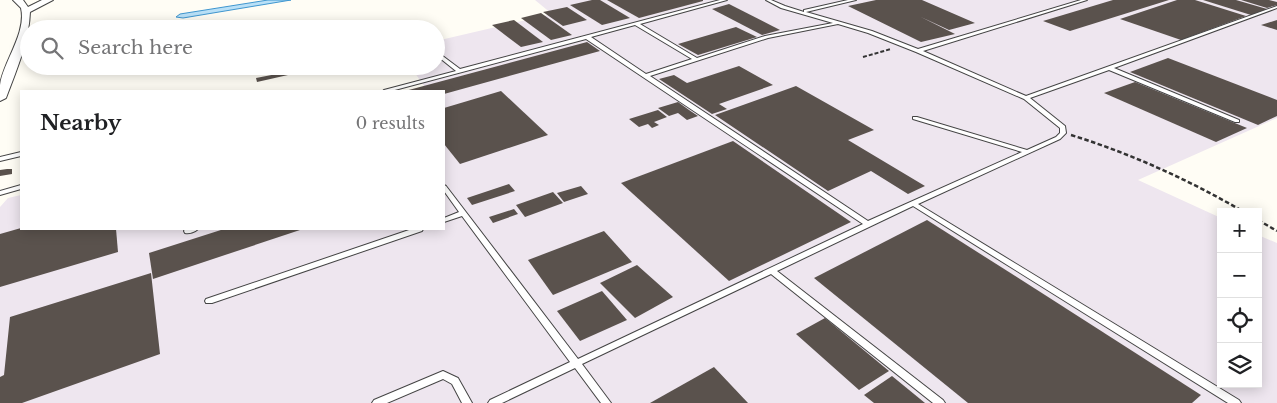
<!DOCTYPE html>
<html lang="en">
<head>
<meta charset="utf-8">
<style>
  body { margin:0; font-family:"Libre Baskerville",serif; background:#f6f6f6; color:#202124 }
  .controls { position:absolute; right:15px; bottom:15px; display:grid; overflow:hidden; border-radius:0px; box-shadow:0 2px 12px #0003 }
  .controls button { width:45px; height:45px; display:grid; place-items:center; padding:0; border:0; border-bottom:1px solid #e0e0e0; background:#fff; color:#202124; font:25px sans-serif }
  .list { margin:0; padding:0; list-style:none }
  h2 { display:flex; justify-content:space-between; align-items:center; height:65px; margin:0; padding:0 20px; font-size:21px }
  h2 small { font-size:16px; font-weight:400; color:#757577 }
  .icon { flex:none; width:28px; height:28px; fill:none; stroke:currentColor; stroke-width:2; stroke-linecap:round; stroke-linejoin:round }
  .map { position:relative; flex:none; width:1277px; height:403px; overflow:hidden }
  .search { position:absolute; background:#fff; box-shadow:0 2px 12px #0003; left:20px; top:20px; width:425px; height:55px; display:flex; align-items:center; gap:12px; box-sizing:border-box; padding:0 18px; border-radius:28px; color:#757577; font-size:19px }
  .panel { position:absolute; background:#fff; box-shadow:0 2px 12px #0003; left:20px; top:90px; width:425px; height:140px; border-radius:0px }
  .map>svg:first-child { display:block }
  .industrial { fill:#eee6ef }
  .water { fill:#b9e0f7; stroke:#3f96cf }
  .building { fill:#5a524d }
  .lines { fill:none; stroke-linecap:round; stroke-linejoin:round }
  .lane-casing { stroke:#444; stroke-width:2 }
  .street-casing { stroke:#444; stroke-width:2 }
  .path-far1 { stroke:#333; stroke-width:2; stroke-dasharray:4 2; stroke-linecap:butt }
  .path { stroke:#333; stroke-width:2.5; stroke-dasharray:4.5 2.5; stroke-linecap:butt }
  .lane { fill:#fff; fill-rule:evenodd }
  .street { fill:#fff; fill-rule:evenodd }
</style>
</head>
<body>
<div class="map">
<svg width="1277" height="403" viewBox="0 0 1277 403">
  <rect width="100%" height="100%" fill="#fffdf5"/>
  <polygon class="industrial" points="535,0 1277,0 1277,118 1138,180 1221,218 1221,384 1258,384 1258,235 1277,243 1277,403 0,403 0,207 8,198 21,195 21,229 444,229 444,91 423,91 427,90 410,66 436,66 436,41 552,14"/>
  <polygon class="water" points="268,0 291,0 183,18 176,17 180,14"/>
  <g class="building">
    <polygon points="592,0 600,0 630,18 602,25 570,5"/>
    <polygon points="607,0 703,0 703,1 639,18"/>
    <polygon points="876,0 922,0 975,23 949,30 921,17 955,34 921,42 848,6"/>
    <polygon points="1113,0 1169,0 1070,31 1043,21"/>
    <polygon points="1177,0 1195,0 1246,16 1181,40 1120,19"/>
    <polygon points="1203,0 1236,0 1267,9 1251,15"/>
    <polygon points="1241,0 1269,0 1277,2 1277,5 1267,8"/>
    <polygon points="729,4 780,30 762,35 712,9"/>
    <polygon points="567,7 587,20 563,26 543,12"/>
    <polygon points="541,13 572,35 551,40 521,18"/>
    <polygon points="514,20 543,42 521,47 492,25"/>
    <polygon points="1277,20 1277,30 1261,25"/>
    <polygon points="736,27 757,37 698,55 678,44"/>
    <polygon points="587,42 600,51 444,94 444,91 405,91"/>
    <polygon points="1168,58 1277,100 1277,116 1258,125 1130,72"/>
    <polygon points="739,66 773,85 719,104 727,109 712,114 659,79 674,75 687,83"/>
    <polygon points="287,72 288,75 257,82 256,78"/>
    <polygon points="1135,82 1247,128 1216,142 1104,93"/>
    <polygon points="796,86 874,130 848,140 925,186 908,194 871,171 828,191 715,115"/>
    <polygon points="501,91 548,135 460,164 444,144 444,108"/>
    <polygon points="678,102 689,110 698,116 687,120 678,113 669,116 658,108"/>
    <polygon points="658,110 667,117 654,122 659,125 652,128 648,124 639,127 629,119"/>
    <polygon points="733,141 851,222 729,281 621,183"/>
    <polygon points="7,169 12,169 12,174 0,176 0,170"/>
    <polygon points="509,184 515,191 472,205 467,198"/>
    <polygon points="581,186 588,194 564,202 557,193"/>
    <polygon points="553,192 563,203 525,217 516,205"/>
    <polygon points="514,209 518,214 493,223 489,217"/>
    <polygon points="927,220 1045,295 1201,395 1192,403 968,403 814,278"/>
    <polygon points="21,228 116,229 118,252 0,287 0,234"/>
    <polygon points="224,229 303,229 153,279 149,253"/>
    <polygon points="604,231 632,262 553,295 528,260"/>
    <polygon points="637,265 673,297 635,318 600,283"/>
    <polygon points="151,273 160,354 22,403 0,403 0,377 4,375 10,317"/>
    <polygon points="602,291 627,320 580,341 557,311"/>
    <polygon points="825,318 889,371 859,390 796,334"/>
    <polygon points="714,367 748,403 650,403"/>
    <polygon points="892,376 925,403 874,403 864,395"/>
  </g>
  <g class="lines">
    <defs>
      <g id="lane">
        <path d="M720 0H727L640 24 697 58 765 36 833 23 781 8 766 0H771L785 6 804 12V10L848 0H856L806 12 872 31 918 49 1081 0H1087L923 51 1026 96 1277 6V8L1114 68 1239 120V122H1235L1109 70 1030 98 1065 126 1066 133 1060 139 918 204 1239 400 1241 403H1228L913 206 777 271 943 400 945 403H933L771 274 582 364 611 403H601L575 368 502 403H488L490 400 570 362 462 216 444 222V218L459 212 444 191V185L446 186 578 359 863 224 586 39 391 91H383L384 90 456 71 436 55V51L460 69ZM838 24 868 33 916 52 1024 99 1060 128V133L1056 137 1027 150 917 117H913V119L1022 152 868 221 650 76 768 38ZM635 25 692 59 646 74 591 37Z"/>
        <polygon points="21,152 21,156 0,161 0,157"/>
        <polygon points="21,185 21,189 0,195 0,191"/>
        <path d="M185 229H198C195 232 189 234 185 233L184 231Z"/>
        <polygon points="412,229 423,229 422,231 212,303 206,303 205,301 206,299"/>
        <polygon points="443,371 458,378 472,403 462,403 452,384 443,379 387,403 372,403 374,400"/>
      </g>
      <path id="street" d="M13 0H23L28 7 42 0H53L30 12C29 42 16 71 6 98L0 101C0 96 0 90 0 85 3 62 27 33 21 8Z"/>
    </defs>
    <use href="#lane" class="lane-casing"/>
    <use href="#street" class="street-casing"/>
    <polyline class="path-far1" points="863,57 891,49"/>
    <g class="path">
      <path d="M1071 135C1132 154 1189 180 1244 212"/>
      <polyline points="1258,220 1277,231"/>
    </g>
    <use href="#lane" class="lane"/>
    <use href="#street" class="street"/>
  </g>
</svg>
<div class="controls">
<button>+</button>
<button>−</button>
<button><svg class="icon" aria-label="locate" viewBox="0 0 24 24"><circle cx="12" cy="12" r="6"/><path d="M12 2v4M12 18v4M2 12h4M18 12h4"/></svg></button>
<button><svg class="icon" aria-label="layers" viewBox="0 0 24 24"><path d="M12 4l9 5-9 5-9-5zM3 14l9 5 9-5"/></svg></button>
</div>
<div class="search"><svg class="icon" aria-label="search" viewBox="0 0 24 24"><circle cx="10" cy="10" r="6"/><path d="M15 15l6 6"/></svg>Search here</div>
<section class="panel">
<h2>Nearby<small>0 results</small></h2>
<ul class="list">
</ul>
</section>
</div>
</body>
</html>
